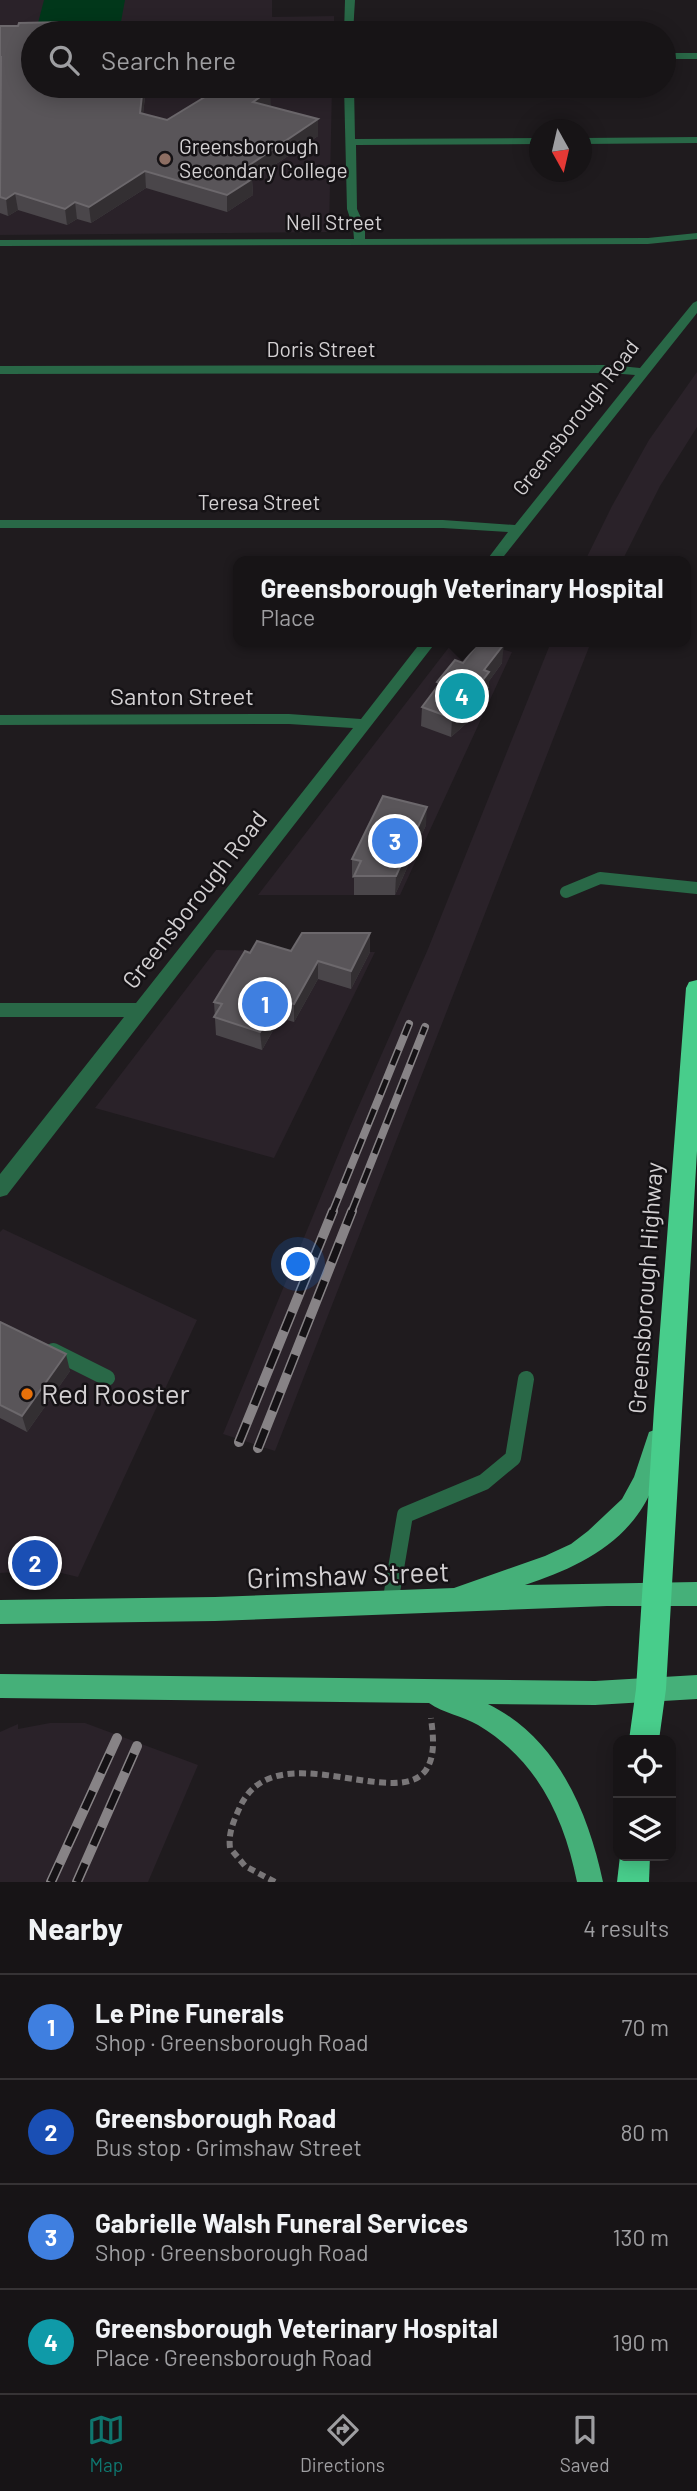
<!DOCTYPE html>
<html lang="en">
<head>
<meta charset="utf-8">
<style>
  body { margin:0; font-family:Barlow,sans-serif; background:#242123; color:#f1f3f6 }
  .controls { position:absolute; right:21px; bottom:21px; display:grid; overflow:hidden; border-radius:14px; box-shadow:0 4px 18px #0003 }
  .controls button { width:63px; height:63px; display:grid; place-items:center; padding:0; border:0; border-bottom:2px solid #363335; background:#171416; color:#f1f3f6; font:35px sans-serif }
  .compass { position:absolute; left:529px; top:119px; width:63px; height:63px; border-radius:50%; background:#171416; box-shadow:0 4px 18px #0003; rotate:172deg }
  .you { position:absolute; left:299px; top:1265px; width:24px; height:24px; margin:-18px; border:5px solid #fff; border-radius:50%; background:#1a73e8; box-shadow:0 0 0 10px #1a73e833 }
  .badge { display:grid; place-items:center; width:46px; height:46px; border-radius:50%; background:#0f766e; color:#fff; font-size:23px; font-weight:700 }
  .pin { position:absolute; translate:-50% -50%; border:4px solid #fff; box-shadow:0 2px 7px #0006 }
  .popup { position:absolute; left:233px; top:556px; width:458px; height:91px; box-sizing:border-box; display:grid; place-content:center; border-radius:14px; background:#171416; filter:drop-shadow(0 2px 5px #0005); font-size:23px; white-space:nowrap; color:#9e9ea1 }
  .popup b { font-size:26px; color:#f1f3f6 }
  .popup::after { content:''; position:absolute; left:50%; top:100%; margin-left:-14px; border:14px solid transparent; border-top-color:#171416 }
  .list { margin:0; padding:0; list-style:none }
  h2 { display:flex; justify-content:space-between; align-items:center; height:91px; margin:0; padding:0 28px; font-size:30px }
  h2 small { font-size:23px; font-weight:400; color:#9e9ea1 }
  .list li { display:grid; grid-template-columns:46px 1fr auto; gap:21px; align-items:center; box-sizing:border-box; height:105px; padding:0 28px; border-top:2px solid #363335 }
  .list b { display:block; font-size:26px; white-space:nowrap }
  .list p { margin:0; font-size:23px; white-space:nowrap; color:#9e9ea1 }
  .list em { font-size:23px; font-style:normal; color:#9e9ea1 }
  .icon { flex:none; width:38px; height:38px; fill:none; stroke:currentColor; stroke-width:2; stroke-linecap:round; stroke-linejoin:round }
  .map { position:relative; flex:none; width:697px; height:1882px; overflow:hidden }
  .search { position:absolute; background:#171416; box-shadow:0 4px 18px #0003; left:21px; right:21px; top:21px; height:77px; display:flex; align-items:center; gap:18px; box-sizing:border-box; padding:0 24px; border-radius:38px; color:#9e9ea1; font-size:26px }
  .sheet { height:511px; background:#171416 }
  nav { display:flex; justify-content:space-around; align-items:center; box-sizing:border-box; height:98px; border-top:2px solid #363335; background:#171416; font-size:19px; color:#9e9ea1 }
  nav a { display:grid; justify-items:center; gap:4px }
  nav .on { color:#0f766e }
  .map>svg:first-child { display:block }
  .built { fill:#2a2229 }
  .green { fill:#01371a }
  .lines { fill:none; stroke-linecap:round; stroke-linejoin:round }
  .path { stroke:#797678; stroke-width:6; stroke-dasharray:7 4.5; stroke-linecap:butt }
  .lane-far1 { stroke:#296847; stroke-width:12 }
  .lane { stroke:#296847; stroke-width:16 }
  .street { fill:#296847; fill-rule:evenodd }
  .primary { fill:#45b079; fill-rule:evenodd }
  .highway { fill:#48cd8b; fill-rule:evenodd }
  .rail-far1-casing { stroke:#878386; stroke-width:8 }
  .rail-casing { stroke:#878386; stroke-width:10 }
  .rail-far1 { stroke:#151215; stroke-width:5; stroke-dasharray:16; stroke-linecap:butt }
  .rail { stroke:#151215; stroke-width:7; stroke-dasharray:20; stroke-linecap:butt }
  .wall { fill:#4a464a }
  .shaded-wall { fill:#332f32 }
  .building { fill:#595559; stroke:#6c686c; stroke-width:2 }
  .education-dot { fill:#8d6e63; stroke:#151215; stroke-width:2.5 }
  .food-dot { fill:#e8710a; stroke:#151215; stroke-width:2.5 }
  .labels { text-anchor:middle; stroke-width:5; stroke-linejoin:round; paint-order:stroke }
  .far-poi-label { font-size:21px; fill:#d3d0d2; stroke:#151215; text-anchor:start }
  .far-street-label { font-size:21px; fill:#d3d0d2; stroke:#151215 }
  .street-label { font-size:24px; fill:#d3d0d2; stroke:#151215 }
  .near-poi-label { font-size:28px; fill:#d3d0d2; stroke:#151215; text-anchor:start }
  .near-street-label { font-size:28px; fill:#d3d0d2; stroke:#151215 }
</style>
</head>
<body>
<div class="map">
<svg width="697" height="1882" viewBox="0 0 697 1882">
  <rect width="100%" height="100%" fill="#1f1b1e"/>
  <g class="built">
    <polygon points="0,0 272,0 272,17 334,16 334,33 33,33 33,86 332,86 329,232 0,235"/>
    <polygon points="697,372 697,427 660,486 622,561 585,561 612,506 649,440"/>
    <polygon points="453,642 476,642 512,652 400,895 258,895"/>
    <polygon points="551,642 591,642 275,1451 223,1434 350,1126 428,949"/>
    <polygon points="216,950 375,952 274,1158 95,1108"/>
    <polygon points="3,1229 197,1320 78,1577 49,1570 0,1573 0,1232"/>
    <polygon points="50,1723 85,1723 198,1765 148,1882 0,1882 0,1732 18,1724 18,1729"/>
  </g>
  <polygon class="green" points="44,0 125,0 120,27 37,27"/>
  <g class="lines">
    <path class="path" d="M275 1882 245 1866 230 1848C228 1833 234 1820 240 1807 274 1732 396 1812 426 1770 436 1755 433 1735 431 1718"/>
    <polyline class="lane-far1" points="566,892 600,878 697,888"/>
    <g class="lane">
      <polyline points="53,1351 107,1378"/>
      <polyline points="390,1604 405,1515 484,1482 513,1458 526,1379"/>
    </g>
    <g class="street">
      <polygon points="345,0 355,0 353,33 344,33"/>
      <rect x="664" y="53" width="33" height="6"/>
      <polygon points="344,86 354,86 355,139 540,138 540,144 356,145 357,209 365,227 365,239 648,238 697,233 697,239 648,244 0,246 0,240 354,239 353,227 347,209"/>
      <polygon points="697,137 697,143 582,144 582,138"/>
      <polygon points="697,301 697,313 500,561 486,561 508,532 443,528 0,528 0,520 443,520 515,525 635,375 610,373 0,374 0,366 610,365 640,368 693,303"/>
      <polygon points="421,642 436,642 7,1195 0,1197 0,1174 124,1017 0,1017 0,1003 136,1003 353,728 289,724 0,725 0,715 289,714 361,719"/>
    </g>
    <g class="primary">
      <path d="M657 1429 665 1432 668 1439C660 1464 654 1493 638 1514 611 1552 567 1571 525 1585L697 1582V1606H607L215 1621 0 1624V1600L215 1597 454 1588 545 1556 571 1544 588 1531 622 1499 634 1477 649 1432Z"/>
      <path d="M0 1674 595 1681 697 1675V1699L595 1705 488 1704C557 1738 588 1811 603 1882H577C564 1817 537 1760 478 1725 463 1716 443 1713 429 1703L0 1698Z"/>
    </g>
    <g class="highway">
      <polygon points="697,980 697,1151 666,1689 659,1740 629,1740 636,1689 654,1409 686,988 689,982"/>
      <polygon points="620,1856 650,1856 649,1882 617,1882"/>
    </g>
    <defs>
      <g id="rail-far1">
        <polyline points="332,1213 409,1024"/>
        <polyline points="351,1213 425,1027"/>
      </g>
      <g id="rail">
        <polyline points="239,1442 333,1211"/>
        <polyline points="258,1448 352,1211"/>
        <polyline points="51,1882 117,1738"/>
        <polyline points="77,1882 137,1746"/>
      </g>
    </defs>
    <use href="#rail-far1" class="rail-far1-casing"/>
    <use href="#rail" class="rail-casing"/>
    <use href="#rail-far1" class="rail-far1"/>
    <use href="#rail" class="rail"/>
  </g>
  <g class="wall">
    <polygon points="66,22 66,28 33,86 146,89 143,114 167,120 271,107 318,136 252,180 253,195 227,212 146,188 91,223 77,219 67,225 18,210 8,216 0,213 0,26 18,26"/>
    <polygon points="463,663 502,663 489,681 486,706 451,737 421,726 422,707 437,688 437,682"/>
    <polygon points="426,825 395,895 354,895 354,878 352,878 352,859"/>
    <polygon points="370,933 370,952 351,989 318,979 294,1022 280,1018 262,1050 216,1035 214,1002 291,951"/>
    <polygon points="0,1322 70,1371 27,1432 0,1418"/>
  </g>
  <g class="shaded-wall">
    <polygon points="143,86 146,86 146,89 141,129 140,113"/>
    <polygon points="270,90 271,106 253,102"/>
    <polygon points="318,119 318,136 252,180 253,195 227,212 227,195 236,174"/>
    <polygon points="145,171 146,188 91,223 89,207"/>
    <polygon points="15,193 18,210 8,216 6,199"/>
    <polygon points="75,202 77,219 67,225 65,209"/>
    <polygon points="504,644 502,663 489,681 486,706 451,737 452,718 479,685 484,670"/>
    <polygon points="427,807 426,825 395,895 396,876"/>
    <polygon points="370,933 370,952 351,989 351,971"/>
    <polygon points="318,961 318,979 294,1022 294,1004"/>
    <polygon points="279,999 280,1018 262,1050 260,1032"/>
    <polygon points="66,1354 70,1371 27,1432 22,1416"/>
  </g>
  <g class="building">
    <polygon points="66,22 65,28 87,27 86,33 101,33 33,33 33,86 143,86 140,113 167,120 223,86 253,86 270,90 253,102 318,119 236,174 252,179 227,195 145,171 89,207 75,202 65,209 15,193 6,199 0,197 1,57 0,57 0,26 18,26 19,23"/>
    <polygon points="479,642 497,642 504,644 484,670 489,672 479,685 487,688 452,718 422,707 440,683 437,682 455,660 463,663"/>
    <polygon points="383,796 427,807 396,876 354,876 361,861 352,859"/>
    <polygon points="302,933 370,933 351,971 318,961 294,1004 279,999 260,1032 214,1017 222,1004 214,1002 245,951 250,953 257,941 291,951"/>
    <polygon points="0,1322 66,1354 22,1416 0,1405"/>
  </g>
  <circle class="education-dot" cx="165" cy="159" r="7"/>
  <circle class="food-dot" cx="27" cy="1394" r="7"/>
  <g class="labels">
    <g class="far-poi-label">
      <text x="179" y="154">Greensborough<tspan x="179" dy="24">Secondary College</tspan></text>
    </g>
    <g class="far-street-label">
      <text x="334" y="230">Nell Street</text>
      <text x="321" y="357">Doris Street</text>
      <text transform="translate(576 418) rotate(-52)" y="7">Greensborough Road</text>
      <text x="259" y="510">Teresa Street</text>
    </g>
    <g class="street-label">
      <text x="182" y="705">Santon Street</text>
      <text transform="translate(195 900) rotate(-52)" y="8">Greensborough Road</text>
      <text transform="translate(646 1288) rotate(-86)" y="8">Greensborough Highway</text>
    </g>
    <g class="near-poi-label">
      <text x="41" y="1404">Red Rooster</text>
    </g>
    <g class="near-street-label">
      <text transform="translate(348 1575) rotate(-2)" y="10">Grimshaw Street</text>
    </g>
  </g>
</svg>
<div class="controls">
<button><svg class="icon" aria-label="locate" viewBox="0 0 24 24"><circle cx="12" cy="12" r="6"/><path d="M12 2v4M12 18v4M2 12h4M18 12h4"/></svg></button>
<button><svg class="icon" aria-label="layers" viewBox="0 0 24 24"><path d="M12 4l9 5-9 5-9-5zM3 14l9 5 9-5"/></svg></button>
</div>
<svg class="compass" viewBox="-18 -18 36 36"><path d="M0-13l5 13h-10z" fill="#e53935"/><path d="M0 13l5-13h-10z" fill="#9e9ea1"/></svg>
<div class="you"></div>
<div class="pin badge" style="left:265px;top:1004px;background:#3f7fe0">1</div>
<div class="pin badge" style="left:35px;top:1563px;background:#1a4fb4">2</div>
<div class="pin badge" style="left:395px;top:841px;background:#3f7fe0">3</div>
<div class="pin badge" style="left:462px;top:696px;background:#0f9aa8">4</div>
<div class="popup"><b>Greensborough Veterinary Hospital</b>Place</div>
<div class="search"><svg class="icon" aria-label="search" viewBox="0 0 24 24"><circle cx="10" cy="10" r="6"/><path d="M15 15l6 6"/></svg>Search here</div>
</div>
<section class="sheet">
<h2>Nearby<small>4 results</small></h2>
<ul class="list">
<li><span class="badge" style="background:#3f7fe0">1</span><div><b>Le Pine Funerals</b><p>Shop · Greensborough Road</p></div><em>70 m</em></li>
<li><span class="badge" style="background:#1a4fb4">2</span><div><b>Greensborough Road</b><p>Bus stop · Grimshaw Street</p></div><em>80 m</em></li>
<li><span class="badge" style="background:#3f7fe0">3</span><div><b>Gabrielle Walsh Funeral Services</b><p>Shop · Greensborough Road</p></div><em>130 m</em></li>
<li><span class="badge" style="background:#0f9aa8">4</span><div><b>Greensborough Veterinary Hospital</b><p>Place · Greensborough Road</p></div><em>190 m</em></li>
</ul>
</section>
<nav>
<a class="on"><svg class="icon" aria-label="map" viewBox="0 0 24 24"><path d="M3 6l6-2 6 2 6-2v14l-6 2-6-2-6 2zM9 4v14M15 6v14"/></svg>Map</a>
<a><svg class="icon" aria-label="directions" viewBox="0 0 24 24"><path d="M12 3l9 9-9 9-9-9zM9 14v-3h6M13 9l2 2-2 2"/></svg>Directions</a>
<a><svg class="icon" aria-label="saved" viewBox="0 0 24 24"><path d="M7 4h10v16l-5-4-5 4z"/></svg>Saved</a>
</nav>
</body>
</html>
